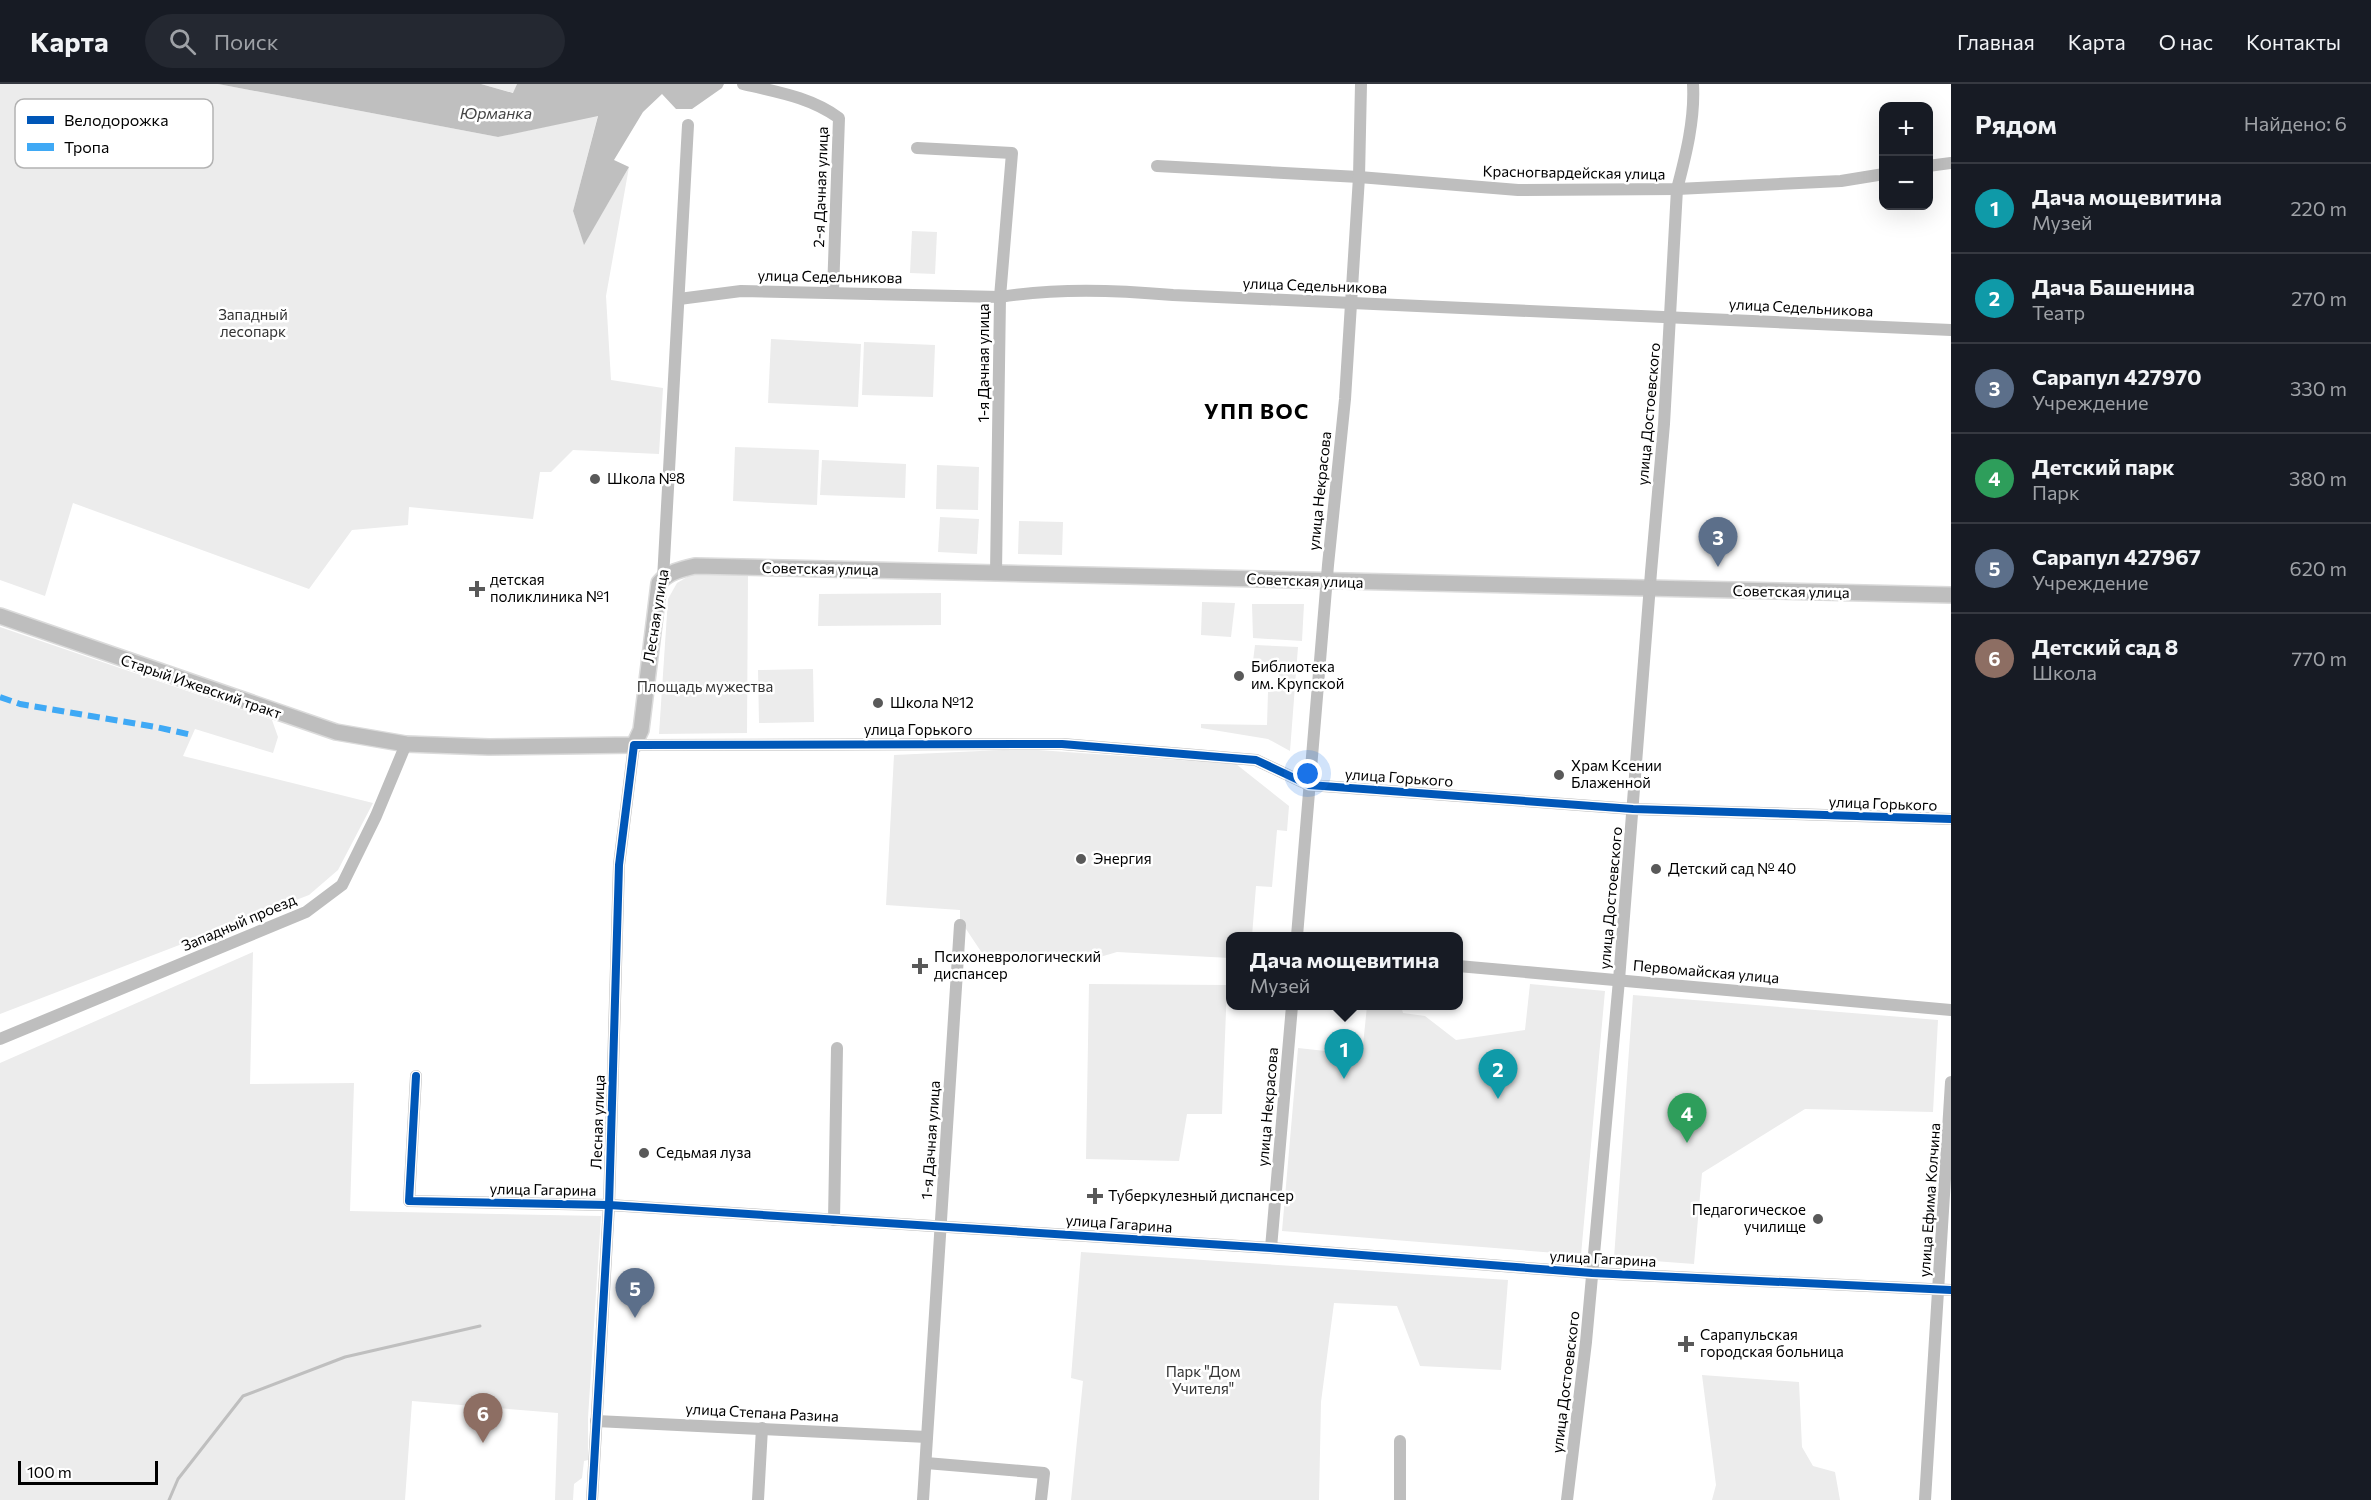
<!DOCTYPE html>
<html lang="ru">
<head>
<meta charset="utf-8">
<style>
  body { margin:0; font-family:Commissioner,sans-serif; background:#242831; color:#f1f3f6 }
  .controls { position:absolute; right:18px; top:18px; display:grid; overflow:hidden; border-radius:12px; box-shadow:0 6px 24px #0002 }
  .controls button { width:54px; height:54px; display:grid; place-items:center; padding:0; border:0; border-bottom:2px solid #363941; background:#171b24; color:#f1f3f6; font:30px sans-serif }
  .scale { position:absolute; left:18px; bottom:15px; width:140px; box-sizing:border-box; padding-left:6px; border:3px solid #000; border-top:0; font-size:16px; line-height:21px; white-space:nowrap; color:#000; -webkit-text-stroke:4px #fff; paint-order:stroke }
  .you { position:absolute; left:1308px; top:690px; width:21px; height:21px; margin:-15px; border:4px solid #fff; border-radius:50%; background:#1a73e8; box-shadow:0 0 0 9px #1a73e833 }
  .badge { display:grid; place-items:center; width:39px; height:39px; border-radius:50%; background:#adaeaf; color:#fff; font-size:20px; font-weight:700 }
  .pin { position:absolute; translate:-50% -50px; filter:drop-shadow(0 2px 3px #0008) }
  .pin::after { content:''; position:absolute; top:32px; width:21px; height:18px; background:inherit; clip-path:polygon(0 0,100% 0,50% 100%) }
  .popup { position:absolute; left:1226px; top:848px; width:237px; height:78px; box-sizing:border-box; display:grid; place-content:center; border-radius:12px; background:#171b24; filter:drop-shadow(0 2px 4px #0005); font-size:20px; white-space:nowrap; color:#9ea1a6 }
  .popup b { font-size:22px; color:#f1f3f6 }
  .popup::after { content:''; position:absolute; left:50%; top:100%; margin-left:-12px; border:12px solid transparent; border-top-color:#171b24 }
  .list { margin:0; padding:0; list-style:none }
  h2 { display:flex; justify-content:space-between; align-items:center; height:78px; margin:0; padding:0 24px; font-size:26px }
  h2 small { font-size:20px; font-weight:400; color:#9ea1a6 }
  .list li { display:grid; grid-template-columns:39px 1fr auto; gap:18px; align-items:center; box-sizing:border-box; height:90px; padding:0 24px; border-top:2px solid #363941 }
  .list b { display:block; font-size:22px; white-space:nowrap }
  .list p { margin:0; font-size:20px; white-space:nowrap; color:#9ea1a6 }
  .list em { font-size:20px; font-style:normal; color:#9ea1a6 }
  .icon { flex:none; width:33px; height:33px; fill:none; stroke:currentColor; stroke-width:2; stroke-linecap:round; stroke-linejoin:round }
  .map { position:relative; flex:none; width:1951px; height:1416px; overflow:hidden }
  header { display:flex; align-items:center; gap:36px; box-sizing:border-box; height:84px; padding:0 30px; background:#171b24; border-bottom:2px solid #363941 }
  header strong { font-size:28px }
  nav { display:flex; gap:33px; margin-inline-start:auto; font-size:21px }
  .search { width:420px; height:54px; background:#242831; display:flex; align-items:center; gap:15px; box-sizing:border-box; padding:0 21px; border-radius:33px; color:#9ea1a6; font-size:22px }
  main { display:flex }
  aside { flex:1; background:#171b24 }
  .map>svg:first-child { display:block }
  .green { fill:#ececec }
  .water { fill:#bfbfbf }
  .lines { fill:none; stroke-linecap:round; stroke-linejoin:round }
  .stream { stroke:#bfbfbf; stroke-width:3 }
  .major-casing { stroke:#dbdbdb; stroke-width:18 }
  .minor { stroke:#bebebe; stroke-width:12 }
  .major { stroke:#bebebe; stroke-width:15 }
  .quiet { stroke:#3fa9f5; stroke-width:6; stroke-dasharray:12 6; stroke-linecap:butt }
  .cycleway-casing { stroke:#fff; stroke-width:11 }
  .cycleway { stroke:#0057b8; stroke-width:8 }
  .poi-dot { fill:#595959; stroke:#fff; stroke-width:2 }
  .labels { text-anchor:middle; stroke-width:5; stroke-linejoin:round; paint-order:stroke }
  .street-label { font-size:15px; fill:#000; stroke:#fff }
  .park-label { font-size:15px; fill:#333; stroke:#fff }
  .poi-label { font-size:15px; fill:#000; stroke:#fff; text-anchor:start }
  .water-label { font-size:16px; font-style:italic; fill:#444; stroke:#fff }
  .district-label { font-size:21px; font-weight:bold; letter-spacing:1.5px; fill:#000; stroke:#fff }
  .key { fill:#fff; stroke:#b2b2b2; stroke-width:1.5 }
  .key-label { font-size:16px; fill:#000 }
</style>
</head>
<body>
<header>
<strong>Карта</strong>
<div class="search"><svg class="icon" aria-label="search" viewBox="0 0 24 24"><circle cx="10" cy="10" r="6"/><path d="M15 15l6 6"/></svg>Поиск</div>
<nav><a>Главная</a><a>Карта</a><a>О нас</a><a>Контакты</a></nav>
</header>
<main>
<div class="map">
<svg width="1951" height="1416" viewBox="0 0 1951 1416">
  <rect width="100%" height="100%" fill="#fff"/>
  <g class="green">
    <polygon points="0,0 218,0 498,53 598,31 573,127 584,160 629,83 606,212 611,296 663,304 659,370 573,366 551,388 540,388 533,435 409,423 408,441 352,446 309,505 73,419 45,512 0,496"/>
    <polygon points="481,0 517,0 514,9"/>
    <polygon points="912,147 937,148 935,190 910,189"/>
    <polygon points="771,255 861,260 858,323 768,319"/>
    <polygon points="864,258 935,261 933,313 862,311"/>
    <polygon points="735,363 819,366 817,421 733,417"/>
    <polygon points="822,376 906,380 905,414 820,411"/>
    <polygon points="937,381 979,383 978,426 936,425"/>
    <polygon points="940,433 979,435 977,470 938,468"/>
    <polygon points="1019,437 1063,438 1062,471 1018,470"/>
    <polygon points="694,489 748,491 747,649 659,650 668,515 677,499"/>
    <polygon points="941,509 941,541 818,542 819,510"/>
    <polygon points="1202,518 1235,519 1231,553 1201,551"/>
    <polygon points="1252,520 1304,520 1302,557 1253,554"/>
    <polygon points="0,543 272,636 278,653 273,669 195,645 183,672 373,719 338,786 309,811 0,930"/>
    <polygon points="1255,561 1298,563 1290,667 1268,655 1201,644 1201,640 1267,641 1268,608 1279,607 1279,579 1253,577"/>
    <polygon points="813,585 814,638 759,639 758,586"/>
    <polygon points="1024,665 1236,680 1289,722 1287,747 1277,746 1272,803 1256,802 1252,852 1230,852 1230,874 1117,868 1100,873 984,872 960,836 960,826 886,821 894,671"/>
    <polygon points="253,868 250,1000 354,999 350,1127 601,1132 588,1334 588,1376 584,1377 582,1394 574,1400 573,1416 555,1416 558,1329 412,1317 405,1416 0,1416 0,979"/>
    <polygon points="1089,900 1227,901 1222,1030 1187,1030 1179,1077 1086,1075"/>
    <polygon points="1530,900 1605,907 1581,1171 1282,1147 1298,964 1362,971 1367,922 1401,922 1403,929 1425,932 1456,956 1525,946"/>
    <polygon points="1633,911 1938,936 1933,1028 1805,1025 1702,1089 1694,1180 1614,1174"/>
    <polygon points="1081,1168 1508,1196 1501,1286 1420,1282 1397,1222 1334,1219 1321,1318 1319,1416 1071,1416 1083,1297 1071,1294"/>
    <polygon points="1702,1291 1799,1298 1802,1363 1813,1382 1835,1388 1840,1416 1712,1416 1716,1401"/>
  </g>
  <polygon class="water" points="218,0 481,0 513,9 517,0 724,0 722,4 692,25 676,25 662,10 643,28 614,76 629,83 584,161 573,127 598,32 498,53"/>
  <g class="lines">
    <polyline class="stream" points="169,1416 178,1395 243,1312 345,1273 480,1242"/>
    <defs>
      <path id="major" d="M0 532 336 648 406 660 489 663 634 661 641 646 659 499C668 488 682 485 695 482L1951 511"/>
    </defs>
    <use href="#major" class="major-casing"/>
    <g class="minor">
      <path d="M743 0C777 8 810 13 839 34L833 208"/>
      <polyline points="917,64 1012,69 1000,213 996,489"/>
      <polyline points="1157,82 1359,93 1518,106 1677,105 1841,97 1884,90"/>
      <polyline points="1928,82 1951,79"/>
      <path d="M679 215 741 207 1000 213C1058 204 1114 206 1173 211L1951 246"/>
      <polyline points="663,495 688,41"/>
      <polyline points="1297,852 1328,481 1345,315 1359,93 1361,0"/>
      <polyline points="1458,882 1951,926"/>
      <polyline points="0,955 306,828 342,801 376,732 406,660"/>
      <polyline points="416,992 409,1117 609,1121 1271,1164 1592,1189 1951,1206"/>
      <polyline points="834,1136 837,964"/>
      <polyline points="1271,1164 1292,922"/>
      <polyline points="596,1337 927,1353"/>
      <polyline points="926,1379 1044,1389 1041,1416"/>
      <polyline points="592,1416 609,1121 619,781 634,661 1062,660 1256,676 1309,701 1633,725 1951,735"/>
      <polyline points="758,1416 762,1344"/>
      <polyline points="923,1416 960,841"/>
      <polyline points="1400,1416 1400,1357"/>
      <path d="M1567 1416 1586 1258 1619 896 1651 488 1664 340 1677 105C1686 71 1695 35 1693 0"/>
      <polyline points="1925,1416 1951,998"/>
    </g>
    <use href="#major" class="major"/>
    <polyline class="quiet" points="0,613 20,620 156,643 192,651"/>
    <defs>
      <g id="cycleway">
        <polyline points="416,992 409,1117 609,1121 1271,1164 1592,1189 1951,1206"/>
        <polyline points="592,1416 609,1121 619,781 634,661 1062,660 1256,676 1309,701 1633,725 1951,735"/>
      </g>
    </defs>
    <use href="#cycleway" class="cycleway-casing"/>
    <use href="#cycleway" class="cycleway"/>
  </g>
  <g class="poi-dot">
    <circle cx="595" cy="395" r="6"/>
    <path d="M474 496h6v6h6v6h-6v6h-6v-6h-6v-6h6z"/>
    <circle cx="1239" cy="592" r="6"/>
    <circle cx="878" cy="619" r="6"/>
    <circle cx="1559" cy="691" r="6"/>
    <circle cx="1081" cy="775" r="6"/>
    <circle cx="1656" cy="785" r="6"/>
    <path d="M917 873h6v6h6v6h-6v6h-6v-6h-6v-6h6z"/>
    <circle cx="644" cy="1069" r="6"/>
    <path d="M1092 1103h6v6h6v6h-6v6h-6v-6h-6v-6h6z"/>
    <circle cx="1818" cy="1135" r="6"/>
    <path d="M1683 1251h6v6h6v6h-6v6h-6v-6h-6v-6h6z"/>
  </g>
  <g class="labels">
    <g class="street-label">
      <text transform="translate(1574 89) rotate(1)" y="5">Красногвардейская улица</text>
      <text transform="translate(821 103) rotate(-88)" y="5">2-я Дачная улица</text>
      <text transform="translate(830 193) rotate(1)" y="5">улица Седельникова</text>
      <text transform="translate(1315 202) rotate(2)" y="5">улица Седельникова</text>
      <text transform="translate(1801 224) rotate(3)" y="5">улица Седельникова</text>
      <text transform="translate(984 279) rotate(-90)" y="5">1-я Дачная улица</text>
      <text transform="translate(1649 330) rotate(-85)" y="5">улица Достоевского</text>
      <text transform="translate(1320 407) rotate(-84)" y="5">улица Некрасова</text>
      <text transform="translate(820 485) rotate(1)" y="5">Советская улица</text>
      <text transform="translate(1305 497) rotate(2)" y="5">Советская улица</text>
      <text transform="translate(1791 508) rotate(1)" y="5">Советская улица</text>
      <text transform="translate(656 532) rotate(-81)" y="5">Лесная улица</text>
      <text transform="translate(201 603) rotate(19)" y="5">Старый Ижевский тракт</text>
      <text x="918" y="651">улица Горького</text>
      <text transform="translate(1399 694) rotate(4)" y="5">улица Горького</text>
      <text transform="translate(1883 720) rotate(2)" y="5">улица Горького</text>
      <text transform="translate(1611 814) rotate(-85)" y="5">улица Достоевского</text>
      <text transform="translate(239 839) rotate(-23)" y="5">Западный проезд</text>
      <text transform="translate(1706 888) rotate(5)" y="5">Первомайская улица</text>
      <text transform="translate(1268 1023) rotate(-85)" y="5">улица Некрасова</text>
      <text transform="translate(598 1038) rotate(-88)" y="5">Лесная улица</text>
      <text transform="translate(931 1056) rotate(-86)" y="5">1-я Дачная улица</text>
      <text transform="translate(543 1106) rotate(1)" y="5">улица Гагарина</text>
      <text transform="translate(1930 1116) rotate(-86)" y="5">улица Ефима Колчина</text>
      <text transform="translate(1119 1140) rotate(4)" y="5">улица Гагарина</text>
      <text transform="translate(1603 1175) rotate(3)" y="5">улица Гагарина</text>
      <text transform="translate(1566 1298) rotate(-83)" y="5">улица Достоевского</text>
      <text transform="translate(762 1329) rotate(3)" y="5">улица Степана Разина</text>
    </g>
    <g class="park-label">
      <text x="253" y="236">Западный<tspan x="253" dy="17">лесопарк</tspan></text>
      <text x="705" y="608">Площадь мужества</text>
      <text x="1203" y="1293">Парк "Дом<tspan x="1203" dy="17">Учителя"</tspan></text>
    </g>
    <g class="poi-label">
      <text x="607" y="400">Школа №8</text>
      <text x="490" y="501">детская<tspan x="490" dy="17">поликлиника №1</tspan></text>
      <text x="1251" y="588">Библиотека<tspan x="1251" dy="17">им. Крупской</tspan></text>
      <text x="890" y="624">Школа №12</text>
      <text x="1571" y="687">Храм Ксении<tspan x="1571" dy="17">Блаженной</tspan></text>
      <text x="1093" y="780">Энергия</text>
      <text x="1668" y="790">Детский сад № 40</text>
      <text x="934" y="878">Психоневрологический<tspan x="934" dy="17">диспансер</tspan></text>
      <text x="656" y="1074">Седьмая луза</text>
      <text x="1108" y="1117">Туберкулезный диспансер</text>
      <text x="1806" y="1131" text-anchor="end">Педагогическое<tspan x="1806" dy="17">училище</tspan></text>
      <text x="1700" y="1256">Сарапульская<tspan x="1700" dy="17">городская больница</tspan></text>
    </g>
    <g class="water-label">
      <text x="496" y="35">Юрманка</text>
    </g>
    <g class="district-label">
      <text x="1257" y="335">УПП ВОС</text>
    </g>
  </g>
  <rect x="15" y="15" width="198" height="69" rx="9" class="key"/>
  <rect x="27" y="32" width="27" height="8" fill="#0057b8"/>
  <rect x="27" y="59" width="27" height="8" fill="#3fa9f5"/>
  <g class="key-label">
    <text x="64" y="42">Велодорожка</text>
    <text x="64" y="69">Тропа</text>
  </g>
</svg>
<div class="controls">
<button>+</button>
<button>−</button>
</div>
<div class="scale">100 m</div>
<div class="you"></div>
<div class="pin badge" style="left:1344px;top:995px;background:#0f9aa8">1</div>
<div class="popup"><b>Дача мощевитина</b>Музей</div>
<div class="pin badge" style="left:1498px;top:1015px;background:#0f9aa8">2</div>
<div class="pin badge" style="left:1718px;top:483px;background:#5c6f8a">3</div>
<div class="pin badge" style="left:1687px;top:1059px;background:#2e9e5b">4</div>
<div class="pin badge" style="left:635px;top:1234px;background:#5c6f8a">5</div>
<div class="pin badge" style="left:483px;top:1359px;background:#8d6e63">6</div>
</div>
<aside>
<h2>Рядом<small>Найдено: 6</small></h2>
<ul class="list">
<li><span class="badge" style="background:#0f9aa8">1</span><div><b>Дача мощевитина</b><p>Музей</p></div><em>220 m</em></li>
<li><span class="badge" style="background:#0f9aa8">2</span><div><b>Дача Башенина</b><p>Театр</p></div><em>270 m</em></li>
<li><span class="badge" style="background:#5c6f8a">3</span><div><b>Сарапул 427970</b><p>Учреждение</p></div><em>330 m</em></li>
<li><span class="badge" style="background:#2e9e5b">4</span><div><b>Детский парк</b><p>Парк</p></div><em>380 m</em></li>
<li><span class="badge" style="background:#5c6f8a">5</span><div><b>Сарапул 427967</b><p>Учреждение</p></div><em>620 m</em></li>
<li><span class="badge" style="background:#8d6e63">6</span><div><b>Детский сад 8</b><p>Школа</p></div><em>770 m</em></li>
</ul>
</aside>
</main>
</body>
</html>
